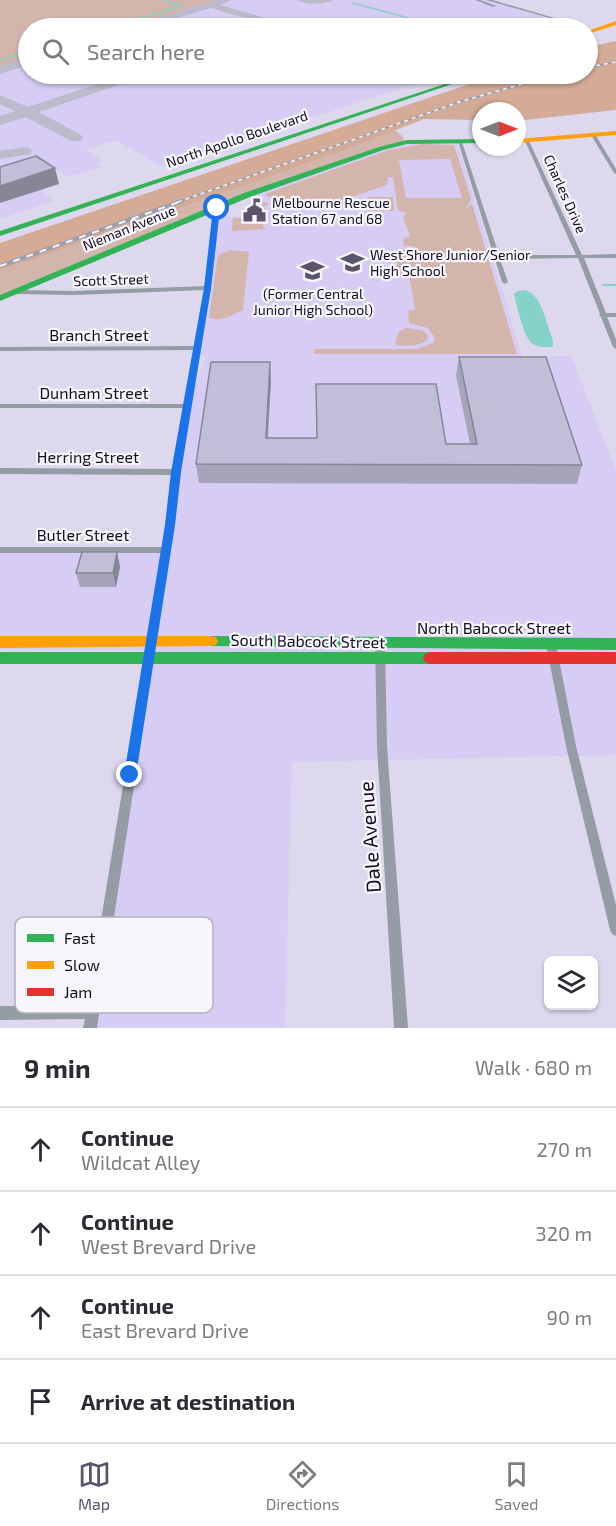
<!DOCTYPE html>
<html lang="en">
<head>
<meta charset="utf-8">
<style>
  body { margin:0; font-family:"Exo 2",sans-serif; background:#f2f2f3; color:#2b2b33 }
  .controls { position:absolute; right:18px; bottom:18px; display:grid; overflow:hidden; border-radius:9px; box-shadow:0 2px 4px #0004 }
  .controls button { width:54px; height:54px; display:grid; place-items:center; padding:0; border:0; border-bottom:2px solid #e1e1e2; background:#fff; color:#2b2b33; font:30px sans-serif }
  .compass { position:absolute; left:472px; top:102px; width:54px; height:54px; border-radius:50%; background:#fff; box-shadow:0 2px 4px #0004; rotate:90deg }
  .stop { position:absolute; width:18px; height:18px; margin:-14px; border:4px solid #1a73e8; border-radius:50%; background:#fff }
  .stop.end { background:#1a73e8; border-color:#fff; box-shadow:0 2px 6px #0008 }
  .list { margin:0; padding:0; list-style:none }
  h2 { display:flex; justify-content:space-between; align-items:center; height:78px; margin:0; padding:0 24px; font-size:26px }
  h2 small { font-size:20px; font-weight:400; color:#7c7c81 }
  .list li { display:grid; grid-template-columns:39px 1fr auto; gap:18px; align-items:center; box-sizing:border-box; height:84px; padding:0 24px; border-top:2px solid #e1e1e2 }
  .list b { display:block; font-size:22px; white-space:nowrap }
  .list p { margin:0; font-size:20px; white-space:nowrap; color:#7c7c81 }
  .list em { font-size:20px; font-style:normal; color:#7c7c81 }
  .icon { flex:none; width:33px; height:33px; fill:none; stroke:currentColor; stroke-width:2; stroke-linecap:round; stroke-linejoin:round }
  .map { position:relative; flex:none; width:616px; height:1028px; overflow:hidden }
  .search { position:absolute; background:#fff; box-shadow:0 2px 4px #0004; left:18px; right:18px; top:18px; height:66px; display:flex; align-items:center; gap:15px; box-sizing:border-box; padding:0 21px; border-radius:33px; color:#7c7c81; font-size:22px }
  .sheet { height:414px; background:#fff }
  nav { display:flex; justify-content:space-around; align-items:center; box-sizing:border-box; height:84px; border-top:2px solid #e1e1e2; background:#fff; font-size:16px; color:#7c7c81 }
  nav a { display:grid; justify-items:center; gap:3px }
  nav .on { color:#5b546a }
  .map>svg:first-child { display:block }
  .built { fill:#d6ccf4 }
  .green { fill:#d3b5ac; fill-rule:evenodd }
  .forest { fill:#d3ab97 }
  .water { fill:#85d3c8 }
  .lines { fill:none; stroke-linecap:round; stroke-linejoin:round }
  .stream-far1 { stroke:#85d3c8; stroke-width:1.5 }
  .stream { stroke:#85d3c8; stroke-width:2 }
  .taxiway { fill:#bcbbcc; fill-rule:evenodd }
  .street { fill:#959ca6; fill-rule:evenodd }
  .fast { fill:#30b455; fill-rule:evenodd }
  .slow { fill:#ff9f0a; fill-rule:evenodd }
  .jam { fill:#e5322d; fill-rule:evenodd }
  .rail-far1-casing { stroke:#9c9eac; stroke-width:2 }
  .rail-casing { stroke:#9c9eac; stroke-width:4 }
  .rail-far1 { stroke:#f7f6fd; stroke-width:1.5; stroke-dasharray:4; stroke-linecap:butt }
  .rail { stroke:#f7f6fd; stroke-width:2; stroke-dasharray:7; stroke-linecap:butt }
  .wall { fill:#a5a4b9 }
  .shaded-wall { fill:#868696 }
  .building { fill:#c0bfd7; stroke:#868696; stroke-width:1.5 }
  .route { fill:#1a73e8 }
  .labels { text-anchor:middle; stroke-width:4.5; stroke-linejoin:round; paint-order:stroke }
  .far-street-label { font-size:14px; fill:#150d23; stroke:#f7f6fd }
  .far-poi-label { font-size:14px; fill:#150d23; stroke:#f7f6fd; text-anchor:start }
  .street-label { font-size:16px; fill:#150d23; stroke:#f7f6fd }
  .near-street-label { font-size:20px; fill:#150d23; stroke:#f7f6fd }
  .key { fill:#f7f6fd; stroke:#b3b0bc; stroke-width:1.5 }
  .key-label { font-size:16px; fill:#150d23 }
</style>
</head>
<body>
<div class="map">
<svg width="616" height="1028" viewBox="0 0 616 1028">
  <rect width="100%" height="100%" fill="#ddd8ed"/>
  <g class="built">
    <polygon points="0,0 493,0 547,16 532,21 556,28 28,28 28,74 447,74 162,166 115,140 85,150 103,161 96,163 101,167 68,177 53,168 40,172 59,184 41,190 54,201 0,219"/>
    <polygon points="457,142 522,356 571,356 616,470 616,755 292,762 285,1028 90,1028 145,650 0,649 0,550 165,550 188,406 206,356 197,356 216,216 245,217 263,210 260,203 247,195 394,145"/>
  </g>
  <g class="green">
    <polygon points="0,0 220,0 128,28 28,28 28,59 0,68"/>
    <polygon points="395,130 403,137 404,141 379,148 245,194 0,295 0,271"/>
    <path d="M423 144 454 145 471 199 466 209 472 204 517 354H314V349H418L433 343 435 338 428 328 409 323 408 310H415L406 256 408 277H399L396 257H399L398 250 415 249 414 246H404L403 239 410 236 403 217 407 213 398 210 393 177H388L387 185 334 203 336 205 355 199V207C342 207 295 210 288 208L292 206 279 199 274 200 265 194 389 150ZM450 159 462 198H406L399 160Z"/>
    <polygon points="368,197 393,197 394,211 369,211"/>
    <polygon points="255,198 269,204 265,205 263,228 269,229 232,231 233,218 246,218 264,211 261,203"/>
    <path d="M230 250 249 252 243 310C232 315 222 322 209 318L218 255Z"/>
    <path d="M406 328 421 330 427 334 428 338C422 347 407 346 397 345L395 342 399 332Z"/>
  </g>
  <polygon class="forest" points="616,41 616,110 525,120 517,121 517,111 481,111 481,120 424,119 344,150 0,271 0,243 499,74 588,74 588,47"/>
  <path class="water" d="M525 290C543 295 546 325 553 340V347C546 347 539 348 533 344 523 337 517 306 514 294L518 291Z"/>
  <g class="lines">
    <g class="stream-far1">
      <polyline points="163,0 180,5"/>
      <polyline points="353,3 445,28"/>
      <polyline points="105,28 182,6"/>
      <polyline points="0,60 28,52"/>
    </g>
    <polyline class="stream" points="603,285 616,285"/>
    <g class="taxiway">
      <polygon points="215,0 231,0 221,5 272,20 276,25 273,28 261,28 264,24 211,8 144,28 128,28"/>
      <path d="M297 0H333C325 5 305 5 297 0Z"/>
      <polygon points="28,57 28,65 0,74 0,66"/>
      <polygon points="127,74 144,74 142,77 39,112 81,135 83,138 81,141 71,141 26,117 0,125 0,116 15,111 0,104 0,95 28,107"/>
      <polygon points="25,147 30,148 32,151 30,154 0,159 0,151"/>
    </g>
    <g class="street">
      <polygon points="475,0 480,0 496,6 493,7"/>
      <polygon points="486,0 492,0 589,28 585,28"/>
      <polygon points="591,134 595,134 616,169 616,174 614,173 591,135"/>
      <polygon points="527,140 529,141 582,255 616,254 616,258 584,258 606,313 616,313 616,317 607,317 616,339 616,349 613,347 601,317 599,315 600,314 578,258 500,259 508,282 505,284 502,282 458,141 462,142 499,255 576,255 525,141"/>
      <polygon points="217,207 220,209 211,288 180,472 174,525 97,1028 83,1028 85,1019 0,1020 0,1006 87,1006 161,553 0,553 0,547 162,547 172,475 0,474 0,468 173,469 183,408 0,408 0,404 184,404 194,350 0,351 0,347 195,346 205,290 74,295 15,294 12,292 15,290 74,291 205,286 214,209"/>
      <polygon points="380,640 383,641 385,644 387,746 408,1028 394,1028 377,746 375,644 377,641"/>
      <polygon points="551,640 554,641 556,644 576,746 616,905 616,936 612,934 610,930 566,746 546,644 548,641"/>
    </g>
    <g class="fast">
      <polygon points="475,74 482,74 0,236 0,231"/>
      <polygon points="481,139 481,143 407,144 383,150 250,197 0,301 0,295 244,193 379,147 407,140"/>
      <polygon points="211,636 616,638 616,650 211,646 206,645 204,641 206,637"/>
      <polygon points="0,652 430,652 435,654 437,658 435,662 430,664 0,664"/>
    </g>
    <g class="slow">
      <polygon points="616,21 616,25 588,34 588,31"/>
      <polygon points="616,131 616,135 517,143 517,139"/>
      <polygon points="0,636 211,636 216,637 218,641 216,645 211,646 0,648"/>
    </g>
    <polygon class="jam" points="430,652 616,652 616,664 430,664 425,662 423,658 425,654"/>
    <defs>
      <g id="rail-far1">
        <polyline points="588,67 616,62"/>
        <polyline points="178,202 459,102 557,74"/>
      </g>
      <polyline id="rail" points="0,266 182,201"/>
    </defs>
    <use href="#rail-far1" class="rail-far1-casing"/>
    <use href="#rail" class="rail-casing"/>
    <use href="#rail-far1" class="rail-far1"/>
    <use href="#rail" class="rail"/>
  </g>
  <g class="wall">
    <polygon points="459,357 582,465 577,484 199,483 196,464 271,380 268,438 470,444 456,375"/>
    <polygon points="117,552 120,567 116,587 80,587 76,573"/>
  </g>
  <g class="shaded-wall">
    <polygon points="55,168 59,184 0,203 0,186"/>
    <polygon points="270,362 271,380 266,457 266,438"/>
    <polygon points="117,552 120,567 116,587 113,573"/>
  </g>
  <g class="building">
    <polygon points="36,156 55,168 0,186 0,167"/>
    <polygon points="459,357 546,357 582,465 196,464 211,362 270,362 266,438 317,438 316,384 436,384 446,444 477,444"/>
    <polygon points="82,552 117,552 113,573 76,573"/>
  </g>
  <polygon class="route" points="217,207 220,208 211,288 181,472 175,525 136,775 130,780 124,775 165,525 171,472 204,288 213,208"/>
  <defs>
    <symbol id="civic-bare" viewBox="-9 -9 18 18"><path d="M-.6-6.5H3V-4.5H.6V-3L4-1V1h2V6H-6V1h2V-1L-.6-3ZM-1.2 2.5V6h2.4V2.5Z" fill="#5b546a" stroke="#f7f6fd" stroke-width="2.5" paint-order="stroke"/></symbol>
    <symbol id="school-bare" viewBox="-9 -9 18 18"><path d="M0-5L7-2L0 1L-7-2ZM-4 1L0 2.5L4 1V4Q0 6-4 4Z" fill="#5b546a" stroke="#f7f6fd" stroke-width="2.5" paint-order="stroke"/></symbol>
  </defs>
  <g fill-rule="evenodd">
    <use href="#civic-bare" x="238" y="194" width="33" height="33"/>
    <use href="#school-bare" x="336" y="246" width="33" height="33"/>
    <use href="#school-bare" x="296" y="254" width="33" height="33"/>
  </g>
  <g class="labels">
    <g class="far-street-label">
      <text transform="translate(237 139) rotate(-19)" y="5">North Apollo Boulevard</text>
      <text transform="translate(565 194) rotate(66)" y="5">Charles Drive</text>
      <text transform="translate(129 228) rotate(-22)" y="5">Nieman Avenue</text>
      <text transform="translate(111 280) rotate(-2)" y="5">Scott Street</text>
    </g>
    <g class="far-poi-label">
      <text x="272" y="208">Melbourne Rescue<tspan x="272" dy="16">Station 67 and 68</tspan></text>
      <text x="370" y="260">West Shore Junior/Senior<tspan x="370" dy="16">High School</tspan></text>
      <text x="313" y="299" text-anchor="middle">(Former Central<tspan x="313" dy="16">Junior High School)</tspan></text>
    </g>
    <g class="street-label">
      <text x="99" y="341">Branch Street</text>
      <text x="94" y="399">Dunham Street</text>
      <text x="88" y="463">Herring Street</text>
      <text x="83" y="541">Butler Street</text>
      <text x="494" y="634">North Babcock Street</text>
      <text transform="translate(308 641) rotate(1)" y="6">South Babcock Street</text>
    </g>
    <g class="near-street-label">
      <text transform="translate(370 837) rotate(-94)" y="7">Dale Avenue</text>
    </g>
  </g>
  <rect x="15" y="917" width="198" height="96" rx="9" class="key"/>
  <rect x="27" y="934" width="27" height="8" fill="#30b455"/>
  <rect x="27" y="961" width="27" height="8" fill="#ff9f0a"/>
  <rect x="27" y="988" width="27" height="8" fill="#e5322d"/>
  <g class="key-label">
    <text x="64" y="944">Fast</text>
    <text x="64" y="971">Slow</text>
    <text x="64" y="998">Jam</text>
  </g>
</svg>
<div class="controls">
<button><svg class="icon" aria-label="layers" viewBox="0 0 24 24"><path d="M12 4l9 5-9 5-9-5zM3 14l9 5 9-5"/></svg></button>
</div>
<svg class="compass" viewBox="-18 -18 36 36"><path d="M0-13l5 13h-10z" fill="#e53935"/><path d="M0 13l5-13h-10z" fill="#7c7c81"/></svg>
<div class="stop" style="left:217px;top:208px"></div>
<div class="stop end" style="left:130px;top:775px"></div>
<div class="search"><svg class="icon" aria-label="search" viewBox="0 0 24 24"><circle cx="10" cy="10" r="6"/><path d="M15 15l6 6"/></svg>Search here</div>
</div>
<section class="sheet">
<h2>9 min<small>Walk · 680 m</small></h2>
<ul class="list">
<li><svg class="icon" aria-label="ahead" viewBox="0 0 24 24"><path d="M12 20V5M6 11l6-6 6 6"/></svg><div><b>Continue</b><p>Wildcat Alley</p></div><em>270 m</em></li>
<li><svg class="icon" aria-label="ahead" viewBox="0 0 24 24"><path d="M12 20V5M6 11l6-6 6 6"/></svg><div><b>Continue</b><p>West Brevard Drive</p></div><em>320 m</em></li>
<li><svg class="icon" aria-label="ahead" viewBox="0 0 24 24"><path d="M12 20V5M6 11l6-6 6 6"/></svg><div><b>Continue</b><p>East Brevard Drive</p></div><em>90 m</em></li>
<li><svg class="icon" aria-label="arrive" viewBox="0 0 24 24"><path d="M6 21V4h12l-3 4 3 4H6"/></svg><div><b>Arrive at destination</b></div></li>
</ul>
</section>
<nav>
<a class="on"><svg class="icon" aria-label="map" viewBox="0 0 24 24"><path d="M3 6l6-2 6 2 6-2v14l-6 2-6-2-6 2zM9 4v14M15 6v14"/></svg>Map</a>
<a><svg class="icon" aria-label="directions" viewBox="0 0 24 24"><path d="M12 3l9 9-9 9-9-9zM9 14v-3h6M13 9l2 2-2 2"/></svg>Directions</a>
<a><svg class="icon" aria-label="saved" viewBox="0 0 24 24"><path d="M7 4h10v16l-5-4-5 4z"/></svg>Saved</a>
</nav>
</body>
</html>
